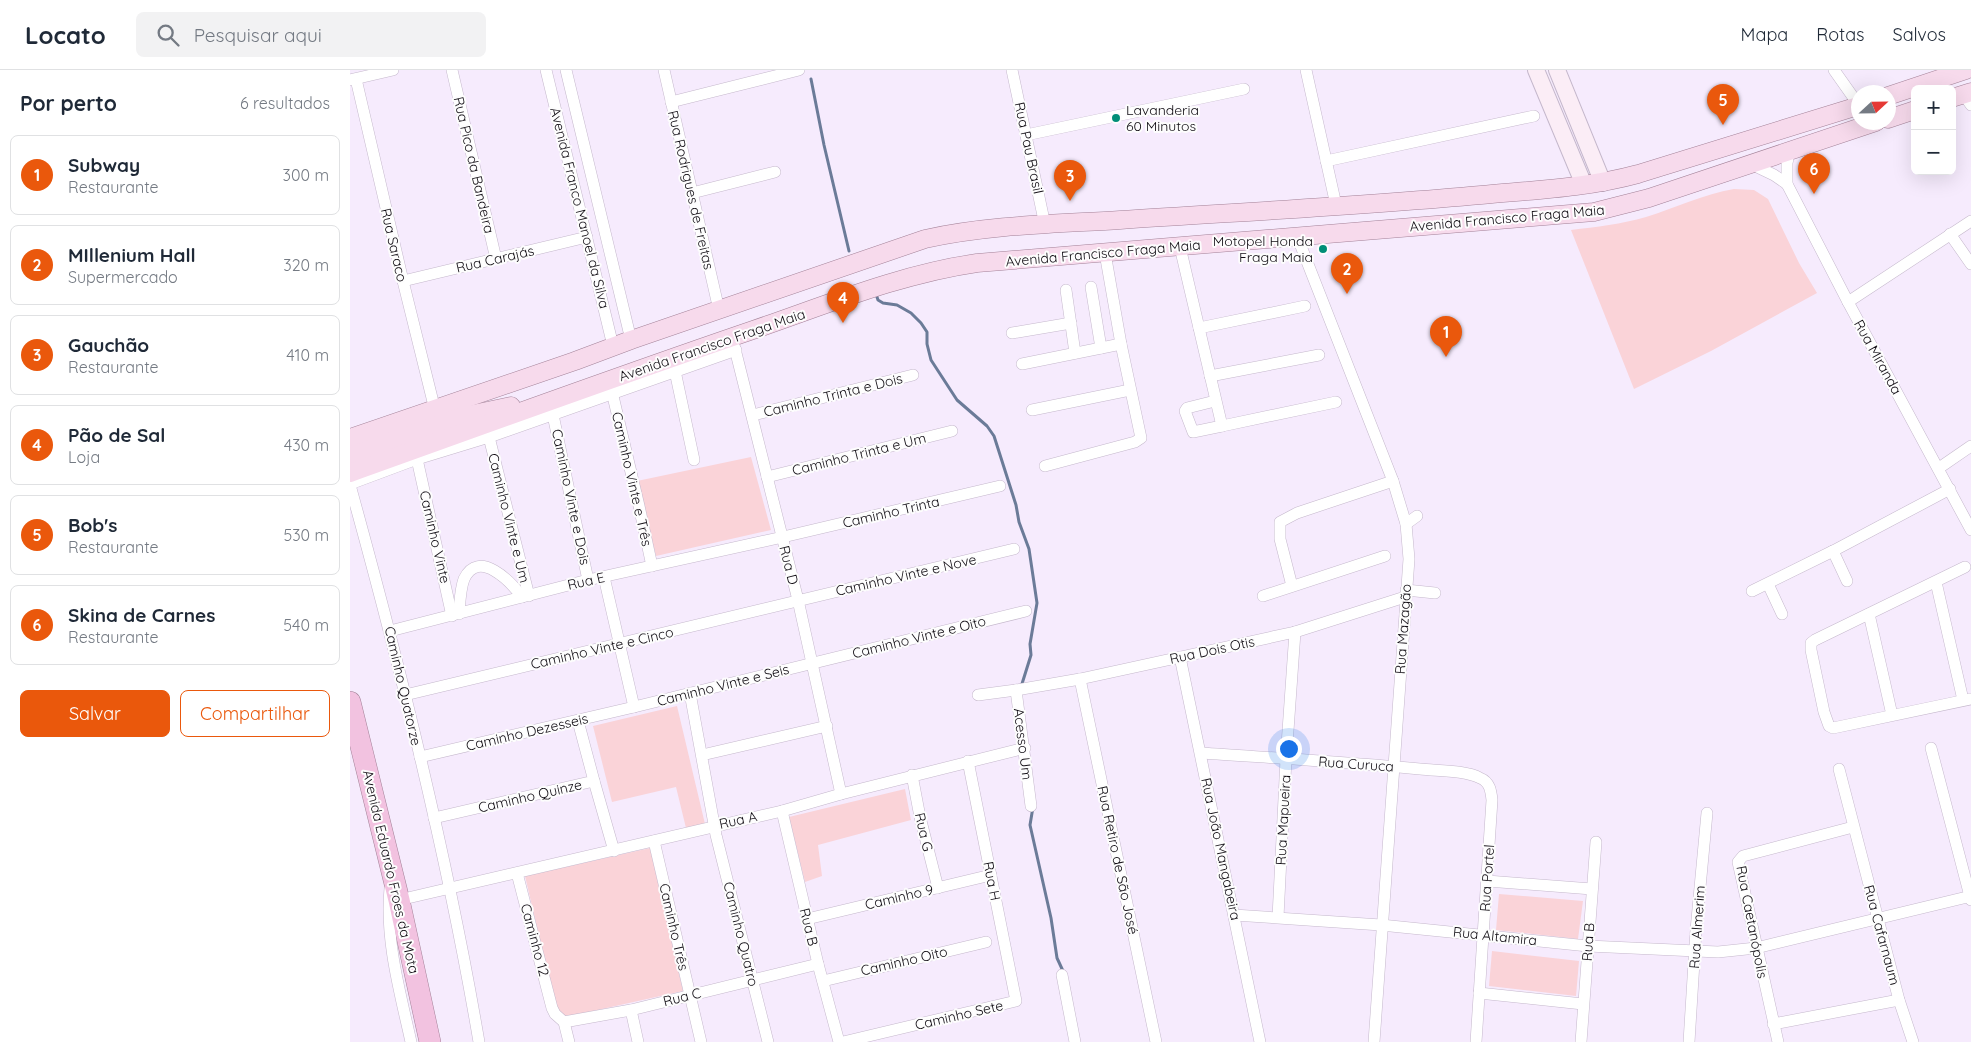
<!DOCTYPE html>
<html lang="pt">
<head>
<meta charset="utf-8">
<style>
  body { margin:0; font-family:Quicksand,sans-serif; background:#f2f2f3; color:#1f2937 }
  .controls { position:absolute; right:15px; top:15px; display:grid; overflow:hidden; border-radius:8px; box-shadow:0 5px 20px #0002 }
  .controls button { width:45px; height:45px; display:grid; place-items:center; padding:0; border:0; border-bottom:1px solid #e0e1e3; background:#fff; color:#1f2937; font:25px sans-serif }
  .compass { position:absolute; left:1501px; top:15px; width:45px; height:45px; border-radius:50%; background:#fff; box-shadow:0 5px 20px #0002; rotate:68deg }
  .you { position:absolute; left:938px; top:678px; width:18px; height:18px; margin:-12px; border:4px solid #fff; border-radius:50%; background:#1a73e8; box-shadow:0 0 0 8px #1a73e833 }
  .badge { display:grid; place-items:center; width:32px; height:32px; border-radius:50%; background:#ea580c; color:#fff; font-size:16px; font-weight:700 }
  .pin { position:absolute; translate:-50% -41px; filter:drop-shadow(0 1px 2px #0008) }
  .pin::after { content:''; position:absolute; top:26px; width:18px; height:15px; background:inherit; clip-path:polygon(0 0,100% 0,50% 100%) }
  .list { margin:0; padding:0; list-style:none }
  h2 { display:flex; justify-content:space-between; align-items:center; height:65px; margin:0; padding:0 20px; font-size:21px }
  h2 small { font-size:16px; font-weight:400; color:#747a83 }
  .list li { display:grid; grid-template-columns:32px 1fr auto; gap:15px; align-items:center; box-sizing:border-box; height:80px; margin:0 10px 10px; padding:0 10px; border:1px solid #e0e1e3; border-radius:8px }
  .list b { display:block; font-size:19px; white-space:nowrap }
  .list p { margin:0; font-size:16px; white-space:nowrap; color:#747a83 }
  .list em { font-size:16px; font-style:normal; color:#747a83 }
  .actions { display:flex; gap:10px; padding:15px 20px }
  .actions a { flex:1; padding:11px 0; border:1px solid #ea580c; border-radius:8px; text-align:center; font-size:18px; color:#ea580c }
  .actions .main { background:#ea580c; color:#fff }
  .icon { flex:none; width:28px; height:28px; fill:none; stroke:currentColor; stroke-width:2; stroke-linecap:round; stroke-linejoin:round }
  .map { position:relative; flex:none; width:1621px; height:972px; overflow:hidden }
  header { display:flex; align-items:center; gap:30px; box-sizing:border-box; height:70px; padding:0 25px; background:#fff; border-bottom:1px solid #e0e1e3 }
  header strong { font-size:24px }
  nav { display:flex; gap:28px; margin-inline-start:auto; font-size:18px }
  .search { width:350px; height:45px; background:#f2f2f3; display:flex; align-items:center; gap:12px; box-sizing:border-box; padding:0 18px; border-radius:8px; color:#747a83; font-size:19px }
  main { display:flex }
  aside { flex:1; background:#fff }
  .map>svg:first-child { display:block }
  .green { fill:#fad3d8 }
  .lines { fill:none; stroke-linecap:round; stroke-linejoin:round }
  .stream { stroke:#6b7b98; stroke-width:3 }
  .street-casing { stroke:#c5b8cc; stroke-width:12 }
  .secondary-casing { stroke:#c5b8cc; stroke-width:18 }
  .primary-casing { stroke:#a38298; stroke-width:19 }
  .highway-casing { stroke:#a38298; stroke-width:22 }
  .street { stroke:#fff; stroke-width:11 }
  .secondary { stroke:#fbedf6; stroke-width:16 }
  .primary { stroke:#f7daec; stroke-width:18 }
  .highway { stroke:#f2c2e0; stroke-width:21 }
  .poi-dot { fill:#008e77; stroke:#fdfdfd; stroke-width:2 }
  .labels { text-anchor:middle; stroke-width:4; stroke-linejoin:round; paint-order:stroke }
  .poi-label { font-size:14px; fill:#100c13; stroke:#fdfdfd; text-anchor:start }
  .street-label { font-size:14px; fill:#100c13; stroke:#fdfdfd }
</style>
</head>
<body>
<header>
<strong>Locato</strong>
<div class="search"><svg class="icon" aria-label="search" viewBox="0 0 24 24"><circle cx="10" cy="10" r="6"/><path d="M15 15l6 6"/></svg>Pesquisar aqui</div>
<nav><a>Mapa</a><a>Rotas</a><a>Salvos</a></nav>
</header>
<main>
<aside>
<h2>Por perto<small>6 resultados</small></h2>
<ul class="list">
<li><span class="badge">1</span><div><b>Subway</b><p>Restaurante</p></div><em>300 m</em></li>
<li><span class="badge">2</span><div><b>MIllenium Hall</b><p>Supermercado</p></div><em>320 m</em></li>
<li><span class="badge">3</span><div><b>Gauchão</b><p>Restaurante</p></div><em>410 m</em></li>
<li><span class="badge">4</span><div><b>Pão de Sal</b><p>Loja</p></div><em>430 m</em></li>
<li><span class="badge">5</span><div><b>Bob's</b><p>Restaurante</p></div><em>530 m</em></li>
<li><span class="badge">6</span><div><b>Skina de Carnes</b><p>Restaurante</p></div><em>540 m</em></li>
</ul>
<div class="actions"><a class="main">Salvar</a><a>Compartilhar</a></div>
</aside>
<div class="map">
<svg width="1621" height="972" viewBox="0 0 1621 972">
  <rect width="100%" height="100%" fill="#f6ebfd"/>
  <g class="green">
    <path d="M1384 119 1404 120 1418 129 1449 193 1467 223 1361 281 1284 319 1221 160C1246 157 1272 154 1296 147 1325 138 1354 124 1384 119Z"/>
    <polygon points="401,387 421,460 306,486 287,411"/>
    <polygon points="327,636 355,754 336,758 326,717 262,732 243,656"/>
    <polygon points="555,719 561,750 468,775 472,806 455,812 439,747"/>
    <polygon points="300,778 333,921 216,947 209,941 203,926 175,806"/>
    <polygon points="1149,824 1233,831 1228,869 1146,860"/>
    <polygon points="1142,881 1229,891 1226,926 1139,916"/>
  </g>
  <g class="lines">
    <g class="stream">
      <polyline points="461,9 474,75 499,181"/>
      <polyline points="526,224 528,230 533,233 547,235 561,243 571,253 577,262 577,274 581,290 607,330 637,356 644,366 666,435 669,452 679,479 687,533 680,574 681,585 671,617"/>
      <polyline points="683,737 680,755 701,848 707,888 713,901"/>
    </g>
    <defs>
      <g id="street">
        <polyline points="102,0 146,189"/>
        <polyline points="196,0 263,276"/>
        <polyline points="216,0 281,270"/>
        <polyline points="314,0 369,240"/>
        <polyline points="662,0 695,155"/>
        <polyline points="956,0 986,135"/>
        <polyline points="1484,0 1508,34"/>
        <polyline points="6,9 53,211 85,340"/>
        <polyline points="0,10 43,0"/>
        <polyline points="1614,25 1621,35"/>
        <polyline points="321,32 449,0"/>
        <polyline points="676,65 894,19"/>
        <polyline points="1440,80 1437,93 1437,114 1498,232 1621,460"/>
        <polyline points="976,91 1184,46"/>
        <polyline points="1401,94 1424,105 1437,114"/>
        <polyline points="342,123 425,102"/>
        <polyline points="1600,164 1621,194"/>
        <polyline points="947,166 1043,411 1056,454 1059,489 1024,972"/>
        <polyline points="830,177 872,356 986,332"/>
        <polyline points="53,211 237,167"/>
        <polyline points="741,217 751,278"/>
        <polyline points="716,220 725,283"/>
        <polyline points="1498,232 1621,151"/>
        <polyline points="849,258 955,236"/>
        <polyline points="662,263 721,253"/>
        <polyline points="382,267 448,530 491,724"/>
        <polyline points="672,294 771,274"/>
        <polyline points="325,301 344,390"/>
        <polyline points="860,306 969,285"/>
        <polyline points="262,322 289,436 302,496"/>
        <polyline points="865,331 837,338 835,341 843,362 872,356"/>
        <polyline points="682,340 780,320"/>
        <polyline points="203,345 238,510"/>
        <polyline points="403,345 563,305"/>
        <polyline points="139,367 386,280"/>
        <polyline points="67,389 102,546"/>
        <polyline points="695,396 785,372 791,368 771,274 755,183"/>
        <polyline points="1589,398 1621,376"/>
        <polyline points="417,407 602,361"/>
        <polyline points="0,414 67,389 139,367 179,526"/>
        <path d="M0 415C51 599 97 784 129 972"/>
        <polyline points="1056,454 1067,446"/>
        <polyline points="1483,481 1497,511"/>
        <polyline points="1615,497 1465,570 1461,573 1461,580 1474,642 1479,656 1483,658 1621,629"/>
        <polyline points="254,507 284,637"/>
        <polyline points="1586,512 1613,630"/>
        <polyline points="1418,514 1432,544"/>
        <polyline points="942,516 930,469 930,452 947,443 1043,411"/>
        <polyline points="1056,520 1085,523"/>
        <polyline points="1402,521 1483,481 1600,419"/>
        <polyline points="913,526 1035,486"/>
        <path d="M109 544C110 532 110 520 114 509 129 478 161 512 172 527"/>
        <polyline points="1519,544 1542,645"/>
        <polyline points="40,561 238,510 433,467 650,416"/>
        <polyline points="830,587 910,972"/>
        <polyline points="730,609 806,972"/>
        <polyline points="666,620 730,609 945,562 1055,527"/>
        <polyline points="340,623 366,765 418,972"/>
        <polyline points="55,625 664,479"/>
        <polyline points="628,625 666,620 681,736"/>
        <polyline points="1581,678 1621,830"/>
        <path d="M851 683C924 688 997 692 1070 699 1087 701 1115 700 1130 708 1140 712 1141 721 1142 730L1126 972"/>
        <polyline points="352,685 477,656"/>
        <polyline points="70,687 284,637 676,541"/>
        <polyline points="1489,699 1549,930 1563,972"/>
        <polyline points="562,705 570,747 588,818"/>
        <polyline points="244,711 264,781"/>
        <polyline points="432,741 468,894 489,972"/>
        <polyline points="84,748 244,711 228,651"/>
        <polyline points="304,771 351,972"/>
        <polyline points="167,803 202,938 205,944 214,952 281,940 468,894"/>
        <polyline points="1137,811 1242,819"/>
        <path d="M40 818C35 870 50 922 61 972"/>
        <polyline points="49,830 432,741 491,724 675,678"/>
        <polyline points="884,845 1031,855 1238,876 1368,882 1406,878 1621,826"/>
        <polyline points="928,847 936,689 945,562"/>
        <polyline points="457,849 641,805"/>
        <polyline points="712,905 725,972"/>
        <polyline points="473,911 636,872"/>
        <polyline points="1129,923 1233,934"/>
        <polyline points="281,940 288,972"/>
        <polyline points="214,952 219,972"/>
        <polyline points="1423,954 1549,930"/>
        <polyline points="493,972 666,931 618,691"/>
        <polyline points="1231,972 1246,772"/>
        <polyline points="1339,972 1346,860 1357,743"/>
        <polyline points="1428,972 1388,792 1393,786 1503,757"/>
      </g>
      <g id="secondary">
        <polyline points="1186,0 1234,115"/>
        <polyline points="1207,0 1253,113"/>
      </g>
      <g id="primary">
        <polyline points="1538,26 1616,0"/>
        <polyline points="1602,28 1621,22"/>
        <polyline points="1538,49 1565,40"/>
        <path d="M0 368 225 291 281 270 575 169C638 155 705 154 770 150 890 142 1011 136 1131 125 1184 120 1237 118 1288 104L1508 36"/>
        <polyline points="0,386 114,346 161,336"/>
        <path d="M0 403C134 355 268 306 403 260 476 235 550 204 627 193L1244 142 1299 128 1526 52"/>
      </g>
      <polyline id="highway" points="0,632 49,830 80,972"/>
    </defs>
    <use href="#street" class="street-casing"/>
    <use href="#secondary" class="secondary-casing"/>
    <use href="#primary" class="primary-casing"/>
    <use href="#highway" class="highway-casing"/>
    <use href="#street" class="street"/>
    <use href="#secondary" class="secondary"/>
    <use href="#primary" class="primary"/>
    <use href="#highway" class="highway"/>
  </g>
  <g class="poi-dot">
    <circle cx="766" cy="48" r="5"/>
    <circle cx="973" cy="179" r="5"/>
  </g>
  <g class="labels">
    <g class="poi-label">
      <text x="776" y="45">Lavanderia<tspan x="776" dy="16">60 Minutos</tspan></text>
      <text x="963" y="176" text-anchor="end">Motopel Honda<tspan x="963" dy="16">Fraga Maia</tspan></text>
    </g>
    <g class="street-label">
      <text transform="translate(679 78) rotate(78)" y="5">Rua Pau Brasil</text>
      <text transform="translate(124 95) rotate(77)" y="5">Rua Pico da Bandeira</text>
      <text transform="translate(341 120) rotate(77)" y="5">Rua Rodrigues de Freitas</text>
      <text transform="translate(230 138) rotate(76)" y="5">Avenida Franco Manoel da Silva</text>
      <text transform="translate(1157 148) rotate(-5)" y="5">Avenida Francisco Fraga Maia</text>
      <text transform="translate(44 175) rotate(77)" y="5">Rua Saraco</text>
      <text transform="translate(753 183) rotate(-5)" y="5">Avenida Francisco Fraga Maia</text>
      <text transform="translate(145 189) rotate(-13)" y="5">Rua Carajás</text>
      <text transform="translate(362 275) rotate(-19)" y="5">Avenida Francisco Fraga Maia</text>
      <text transform="translate(1528 287) rotate(61)" y="5">Rua Miranda</text>
      <text transform="translate(483 325) rotate(-14)" y="5">Caminho Trinta e Dois</text>
      <text transform="translate(509 384) rotate(-14)" y="5">Caminho Trinta e Um</text>
      <text transform="translate(282 409) rotate(77)" y="5">Caminho Vinte e Três</text>
      <text transform="translate(221 427) rotate(78)" y="5">Caminho Vinte e Dois</text>
      <text transform="translate(541 442) rotate(-13)" y="5">Caminho Trinta</text>
      <text transform="translate(159 448) rotate(76)" y="5">Caminho Vinte e Um</text>
      <text transform="translate(85 467) rotate(77)" y="5">Caminho Vinte</text>
      <text transform="translate(439 495) rotate(76)" y="5">Rua D</text>
      <text transform="translate(556 505) rotate(-13)" y="5">Caminho Vinte e Nove</text>
      <text transform="translate(236 511) rotate(-13)" y="5">Rua E</text>
      <text transform="translate(1053 559) rotate(-86)" y="5">Rua Mazagão</text>
      <text transform="translate(569 567) rotate(-14)" y="5">Caminho Vinte e Oito</text>
      <text transform="translate(252 578) rotate(-13)" y="5">Caminho Vinte e Cinco</text>
      <text transform="translate(862 580) rotate(-12)" y="5">Rua Dois Otis</text>
      <text transform="translate(373 615) rotate(-14)" y="5">Caminho Vinte e Seis</text>
      <text transform="translate(53 616) rotate(77)" y="5">Caminho Quatorze</text>
      <text transform="translate(177 662) rotate(-13)" y="5">Caminho Dezesseis</text>
      <text transform="translate(673 674) rotate(83)" y="5">Acesso Um</text>
      <text transform="translate(1006 694) rotate(4)" y="5">Rua Curuca</text>
      <text transform="translate(180 726) rotate(-13)" y="5">Caminho Quinze</text>
      <text transform="translate(388 750) rotate(-12)" y="5">Rua A</text>
      <text transform="translate(933 750) rotate(-87)" y="5">Rua Mapueira</text>
      <text transform="translate(574 762) rotate(77)" y="5">Rua G</text>
      <text transform="translate(871 779) rotate(78)" y="5">Rua João Mangabeira</text>
      <text transform="translate(768 790) rotate(78)" y="5">Rua Retiro de São José</text>
      <text transform="translate(41 802) rotate(77)" y="5">Avenida Eduardo Froes da Mota</text>
      <text transform="translate(1137 808) rotate(-86)" y="5">Rua Portel</text>
      <text transform="translate(642 811) rotate(79)" y="5">Rua H</text>
      <text transform="translate(549 827) rotate(-13)" y="5">Caminho 9</text>
      <text transform="translate(1402 852) rotate(79)" y="5">Rua Caetanópolis</text>
      <text transform="translate(324 857) rotate(77)" y="5">Caminho Três</text>
      <text transform="translate(459 857) rotate(76)" y="5">Rua B</text>
      <text transform="translate(1347 857) rotate(-86)" y="5">Rua Almerim</text>
      <text transform="translate(391 864) rotate(76)" y="5">Caminho Quatro</text>
      <text transform="translate(1532 865) rotate(75)" y="5">Rua Cafarnaum</text>
      <text transform="translate(1145 866) rotate(6)" y="5">Rua Altamira</text>
      <text transform="translate(185 870) rotate(75)" y="5">Caminho 12</text>
      <text transform="translate(1238 872) rotate(-86)" y="5">Rua B</text>
      <text transform="translate(554 891) rotate(-13)" y="5">Caminho Oito</text>
      <text transform="translate(332 927) rotate(-14)" y="5">Rua C</text>
      <text transform="translate(609 945) rotate(-13)" y="5">Caminho Sete</text>
    </g>
  </g>
</svg>
<div class="controls">
<button>+</button>
<button>−</button>
</div>
<svg class="compass" viewBox="-18 -18 36 36"><path d="M0-13l5 13h-10z" fill="#e53935"/><path d="M0 13l5-13h-10z" fill="#747a83"/></svg>
<div class="you"></div>
<div class="pin badge" style="left:1096px;top:287px">1</div>
<div class="pin badge" style="left:997px;top:224px">2</div>
<div class="pin badge" style="left:720px;top:131px">3</div>
<div class="pin badge" style="left:493px;top:253px">4</div>
<div class="pin badge" style="left:1373px;top:55px">5</div>
<div class="pin badge" style="left:1464px;top:124px">6</div>
</div>
</main>
</body>
</html>
